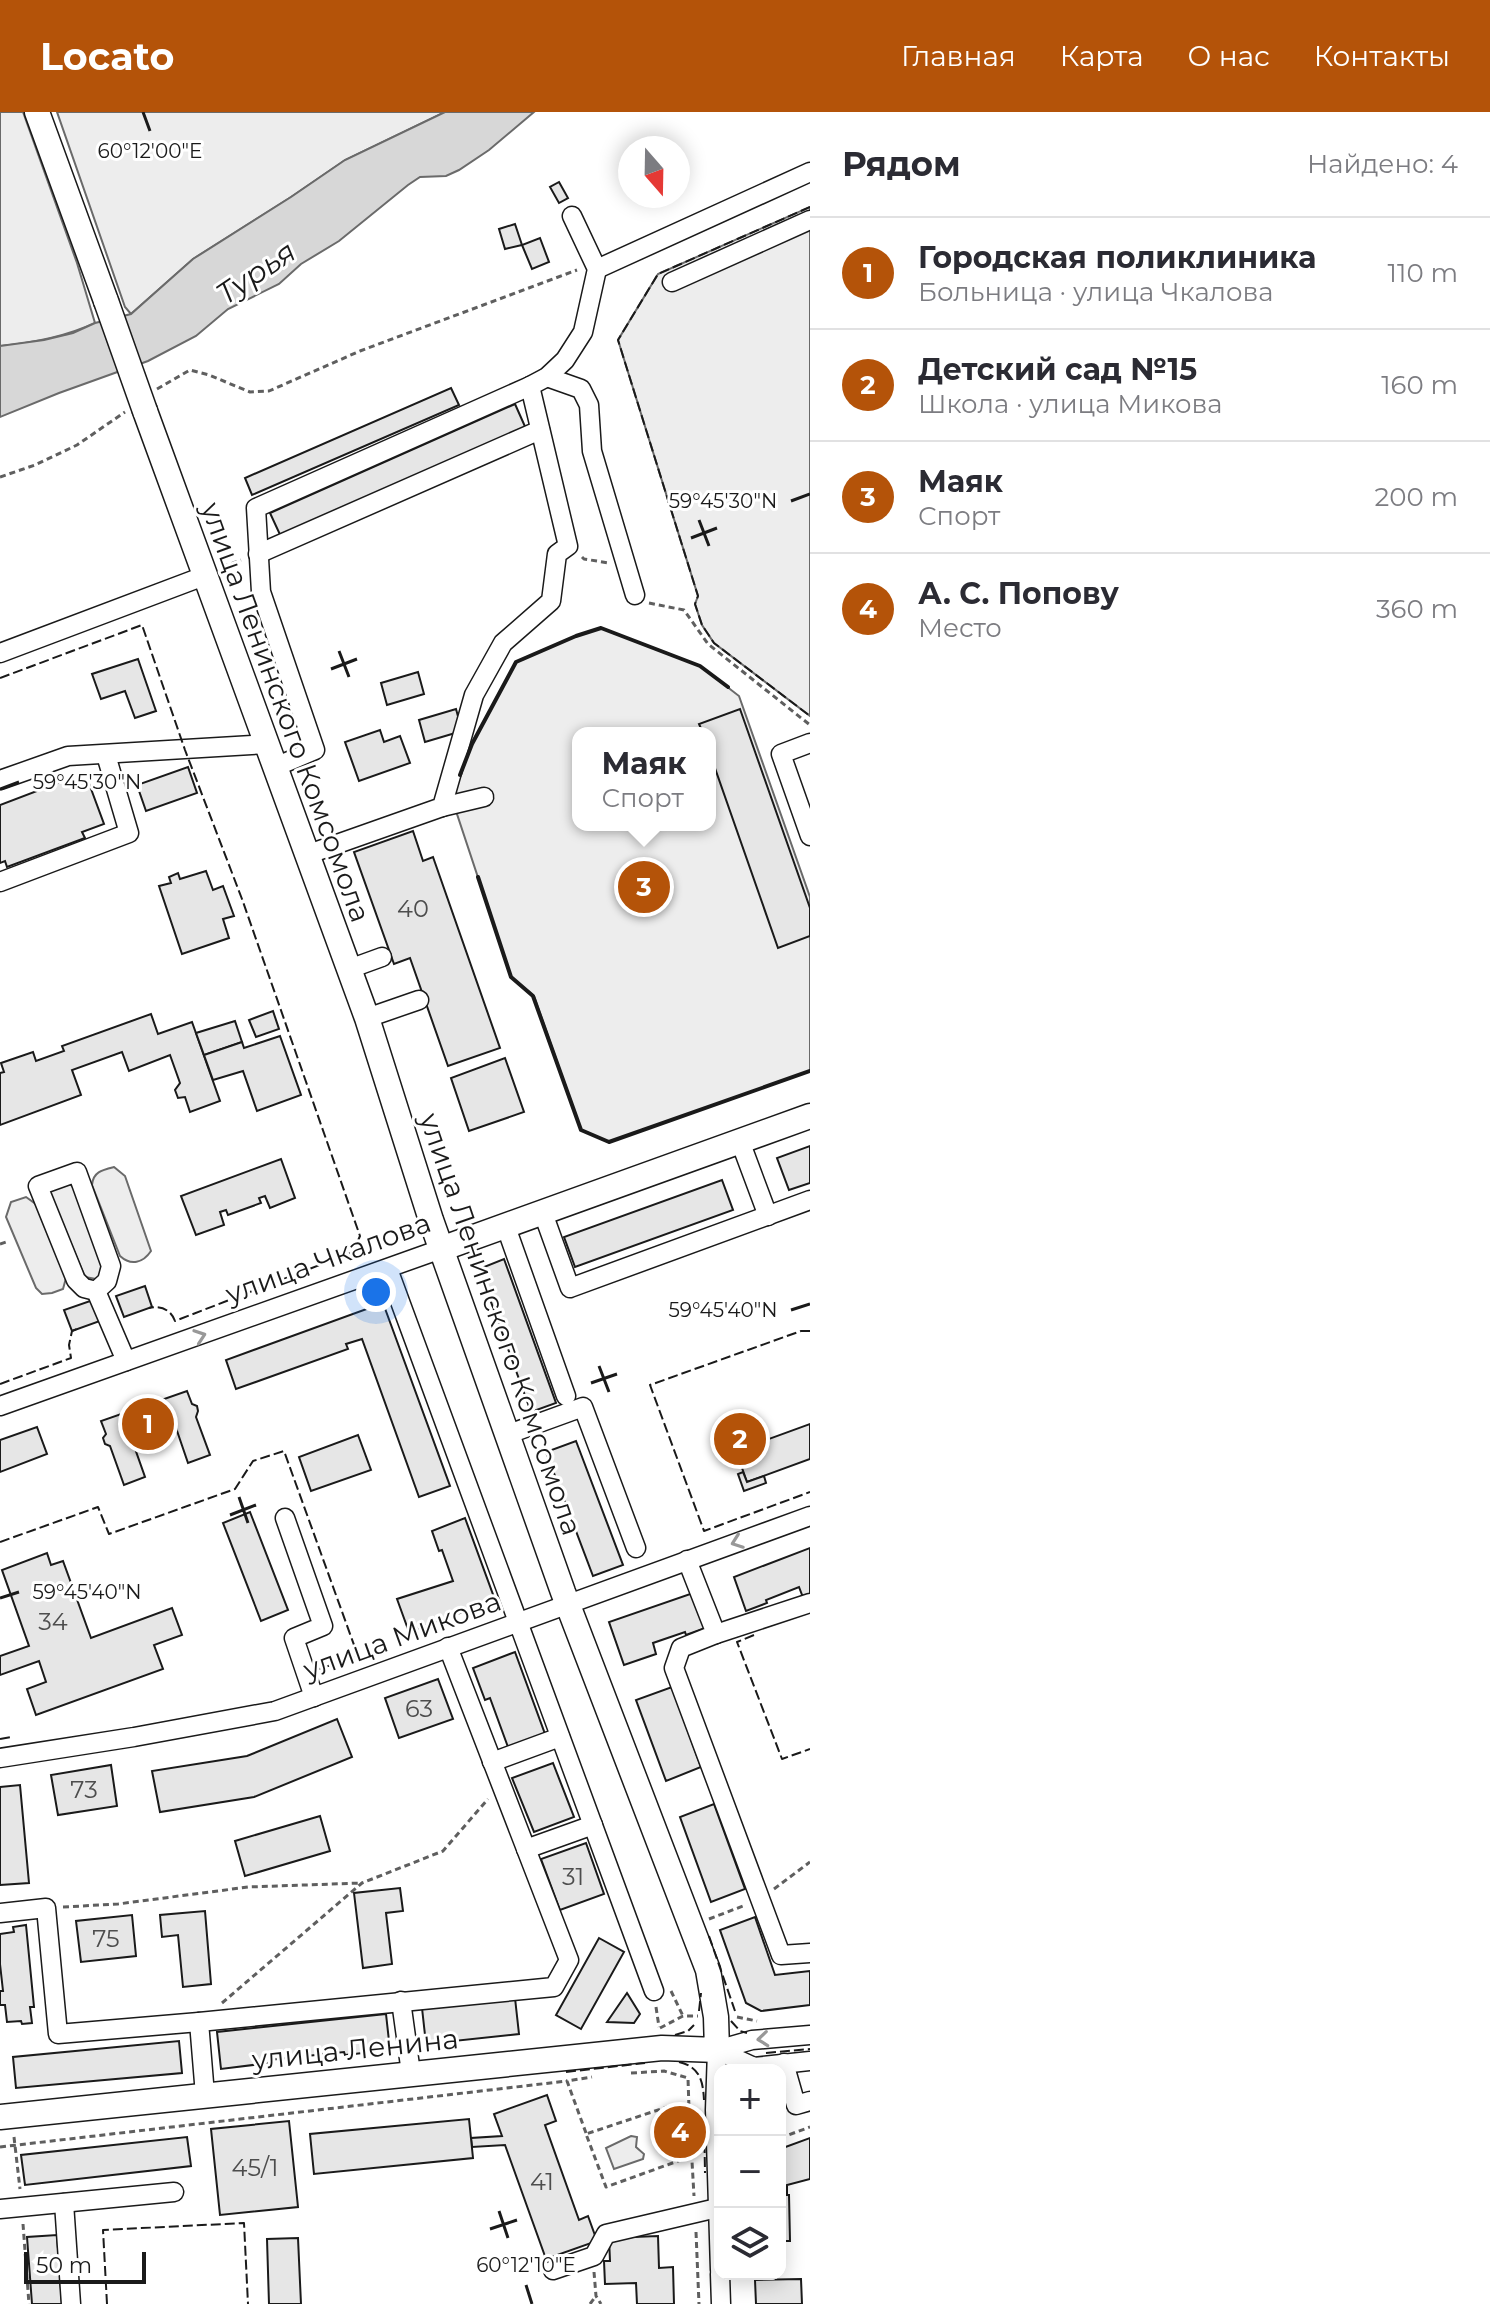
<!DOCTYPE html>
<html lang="ru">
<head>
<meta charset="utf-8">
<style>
  body { margin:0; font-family:Montserrat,sans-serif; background:#f2f2f3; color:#2b2b33 }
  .controls { position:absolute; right:24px; bottom:24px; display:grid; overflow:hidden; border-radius:16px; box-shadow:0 4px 20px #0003 }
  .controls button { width:72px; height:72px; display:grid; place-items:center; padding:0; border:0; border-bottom:2px solid #e1e1e2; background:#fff; color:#2b2b33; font:40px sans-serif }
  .compass { position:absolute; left:618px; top:24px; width:72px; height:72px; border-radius:50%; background:#fff; box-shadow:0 4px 20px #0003; rotate:160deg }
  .scale { position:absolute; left:24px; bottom:20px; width:122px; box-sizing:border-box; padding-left:8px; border:4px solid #1a1a1a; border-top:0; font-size:22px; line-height:28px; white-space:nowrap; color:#1a1a1a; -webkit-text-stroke:6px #fff; paint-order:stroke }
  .you { position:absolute; left:376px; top:1180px; width:28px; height:28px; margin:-20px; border:6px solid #fff; border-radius:50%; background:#1a73e8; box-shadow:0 0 0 12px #1a73e833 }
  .badge { display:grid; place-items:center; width:52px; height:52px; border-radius:50%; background:#b45309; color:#fff; font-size:26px; font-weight:700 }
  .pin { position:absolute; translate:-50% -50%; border:4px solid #fff; box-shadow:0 2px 8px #0006 }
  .popup { position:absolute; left:572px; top:615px; width:144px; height:104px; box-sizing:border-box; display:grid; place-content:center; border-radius:16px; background:#fff; filter:drop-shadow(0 2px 6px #0005); font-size:26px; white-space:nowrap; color:#7c7c81 }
  .popup b { font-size:30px; color:#2b2b33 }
  .popup::after { content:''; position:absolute; left:50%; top:100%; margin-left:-16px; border:16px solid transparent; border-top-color:#fff }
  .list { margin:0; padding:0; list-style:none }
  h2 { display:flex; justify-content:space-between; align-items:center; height:104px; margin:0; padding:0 32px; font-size:34px }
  h2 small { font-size:26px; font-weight:400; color:#7c7c81 }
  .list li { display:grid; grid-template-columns:52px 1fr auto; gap:24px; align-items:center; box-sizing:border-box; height:112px; padding:0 32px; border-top:2px solid #e1e1e2 }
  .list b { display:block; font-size:30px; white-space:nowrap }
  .list p { margin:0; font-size:26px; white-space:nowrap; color:#7c7c81 }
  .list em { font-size:26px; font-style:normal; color:#7c7c81 }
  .icon { flex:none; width:44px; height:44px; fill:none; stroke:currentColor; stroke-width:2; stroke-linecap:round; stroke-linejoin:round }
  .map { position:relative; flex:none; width:810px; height:2192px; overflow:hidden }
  header { display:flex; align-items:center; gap:48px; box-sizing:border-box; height:112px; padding:0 40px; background:#b45309; color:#fff }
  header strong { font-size:38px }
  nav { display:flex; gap:44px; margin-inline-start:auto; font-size:28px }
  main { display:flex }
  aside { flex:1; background:#fff }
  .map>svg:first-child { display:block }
  .green { fill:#ededed; stroke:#6a6a6a; stroke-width:2; fill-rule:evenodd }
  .water { fill:#d7d7d7; stroke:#6a6a6a; stroke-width:2 }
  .building { fill:#e6e6e6; stroke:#1a1a1a; stroke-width:2 }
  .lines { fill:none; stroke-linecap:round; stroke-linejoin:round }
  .minor-casing { stroke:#1a1a1a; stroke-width:21 }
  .major-casing { stroke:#1a1a1a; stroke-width:27 }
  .path { stroke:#5f5f5f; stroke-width:3; stroke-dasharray:6 4; stroke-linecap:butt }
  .minor { stroke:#fff; stroke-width:18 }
  .major { stroke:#fff; stroke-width:24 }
  .major-bridge-casing { stroke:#1a1a1a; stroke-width:27; stroke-linecap:butt }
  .major-bridge { stroke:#fff; stroke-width:24 }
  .fence { stroke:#1a1a1a; stroke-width:2; stroke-dasharray:10 4; stroke-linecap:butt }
  .wall { stroke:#1a1a1a; stroke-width:4 }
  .oneway { stroke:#989898 }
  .ticks { fill:none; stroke:#1a1a1a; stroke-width:3 }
  .labels { text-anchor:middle; stroke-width:6; stroke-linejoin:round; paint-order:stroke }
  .number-label { font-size:24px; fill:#4d4d4d }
  .street-label { font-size:28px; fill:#1a1a1a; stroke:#fff }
  .water-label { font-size:30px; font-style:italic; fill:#1a1a1a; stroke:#fff }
  .ticks-label { font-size:20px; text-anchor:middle; fill:#1a1a1a; stroke:#fff; stroke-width:6; stroke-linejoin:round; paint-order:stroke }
</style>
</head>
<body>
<header>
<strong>Locato</strong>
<nav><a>Главная</a><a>Карта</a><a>О нас</a><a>Контакты</a></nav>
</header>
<main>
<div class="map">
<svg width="810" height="2192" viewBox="0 0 810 2192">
  <rect width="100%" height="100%" fill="#fff"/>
  <g class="green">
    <path d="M0 0H23L77 151 95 211C65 225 33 231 0 234Z"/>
    <polygon points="57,0 445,0 345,48 291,85 193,147 131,202 125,195"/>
    <polygon points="810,95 810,604 714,531 702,513 695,492 698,484 618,228 658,162"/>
    <path d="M601 516 700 554 739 584 810 785V959L609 1030 581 1018 534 884 511 865 456 699 455 674 472 632 516 550 576 524ZM578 621H710V713H578Z"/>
    <path d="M114 1055 125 1064 151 1139C143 1151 131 1154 120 1144L92 1073C93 1060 102 1058 114 1055Z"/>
    <polygon points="67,1069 74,1076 102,1146 102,1162 96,1167 85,1165 50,1082 51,1076"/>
    <polygon points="26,1085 37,1093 66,1166 63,1177 52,1181 42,1182 36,1176 6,1105 11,1090"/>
    <polygon points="631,2024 637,2025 636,2035 644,2042 643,2047 614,2057 606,2036"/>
  </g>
  <polygon class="water" points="445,0 534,0 489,38 459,58 446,64 420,65 408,73 339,129 301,152 279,172 228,197 196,224 148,249 59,281 0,305 0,234 44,228 73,221 95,211 131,202 193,147 291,85 345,48"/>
  <g class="building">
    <polygon points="559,70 568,86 559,91 550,75"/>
    <polygon points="515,112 522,133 505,137 499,117"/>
    <polygon points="540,126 549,150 532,157 522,133"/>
    <polygon points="451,276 459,293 252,383 245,366"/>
    <polygon points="515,292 527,319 282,427 270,401"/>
    <polygon points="138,547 156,599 135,606 125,579 101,587 92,562"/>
    <polygon points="418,560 424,582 387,593 381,571"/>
    <polygon points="456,597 462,619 425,630 419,608"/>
    <polygon points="740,597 810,796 810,824 778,836 710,642 710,621 703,621 699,612"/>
    <polygon points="380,618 384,630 400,624 410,651 359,669 345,630"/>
    <polygon points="188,655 197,681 146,699 137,673"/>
    <polygon points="87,666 104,712 82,720 85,726 7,755 5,749 0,751 0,693 63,669 65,674"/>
    <polygon points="413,719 423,749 433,745 500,936 448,954 410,846 394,852 354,740"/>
    <polygon points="206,759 213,778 223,774 234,804 223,807 229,826 182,842 159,774 171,771 169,765 178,761 180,767"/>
    <polygon points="273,899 279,917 256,925 249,908"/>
    <polygon points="151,902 158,922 192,910 220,989 190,1000 185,985 178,986 175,978 180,971 170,943 129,959 122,940 72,958 81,983 0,1013 0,961 4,960 1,951 33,940 36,949 64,939 62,934"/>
    <polygon points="235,909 242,930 204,943 196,921"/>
    <polygon points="280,924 301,983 257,999 243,959 213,968 204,943 242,930 244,936"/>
    <polygon points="505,946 524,1000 469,1019 451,966"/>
    <polygon points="810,1034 810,1071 789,1078 777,1046"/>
    <polygon points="281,1047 295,1086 270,1096 265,1084 259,1086 261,1091 228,1103 226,1098 220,1100 224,1113 196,1123 181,1084"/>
    <polygon points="722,1068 733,1098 575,1155 564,1125"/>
    <polygon points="504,1147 556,1291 531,1300 479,1157"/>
    <polygon points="145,1174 152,1195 124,1205 116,1184"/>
    <polygon points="93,1188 100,1209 72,1219 64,1198"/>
    <polygon points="383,1191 450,1374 419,1385 362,1227 346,1232 348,1237 236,1277 226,1248"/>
    <polygon points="187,1279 192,1292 197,1294 198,1299 196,1305 210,1343 188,1351 175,1313 132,1328 145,1365 124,1373 110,1334 105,1332 103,1326 106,1322 101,1309"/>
    <polygon points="810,1312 810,1347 747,1370 736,1339"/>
    <polygon points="37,1315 47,1342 0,1360 0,1328"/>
    <polygon points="358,1323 371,1358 311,1379 299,1345"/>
    <polygon points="576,1329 623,1453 593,1464 546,1340"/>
    <polygon points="743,1360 747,1370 764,1364 766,1371 744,1379 738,1362"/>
    <polygon points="250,1400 288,1498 261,1509 223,1411"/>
    <polygon points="465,1406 495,1488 409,1520 397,1487 453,1469 442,1438 439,1439 432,1419"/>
    <polygon points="810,1436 810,1485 804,1488 799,1475 766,1488 767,1491 746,1499 734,1465"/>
    <polygon points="47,1441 51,1453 63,1449 91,1526 172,1496 182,1523 154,1533 163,1557 36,1603 27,1577 46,1570 39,1549 0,1563 0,1544 29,1534 2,1458"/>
    <polygon points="696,1480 708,1515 686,1523 685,1520 653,1531 656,1542 624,1553 609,1510"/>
    <polygon points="515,1540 545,1622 508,1635 490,1586 485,1588 473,1556"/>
    <polygon points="438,1567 453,1607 399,1626 385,1586"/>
    <polygon points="672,1575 701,1655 666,1669 636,1588"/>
    <polygon points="337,1607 352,1645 254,1685 160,1700 152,1659 247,1644"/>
    <polygon points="553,1651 574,1705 534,1720 512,1666"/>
    <polygon points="111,1653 117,1694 58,1703 51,1663"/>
    <polygon points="20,1673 29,1771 0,1773 0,1675"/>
    <polygon points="714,1692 745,1777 711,1790 680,1705"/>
    <polygon points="320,1704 330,1739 245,1764 235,1729"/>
    <polygon points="586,1731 604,1782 560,1798 541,1747"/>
    <polygon points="400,1776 403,1799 386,1801 392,1852 363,1856 354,1781"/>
    <polygon points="205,1799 211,1872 183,1875 178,1823 162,1825 160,1803"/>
    <polygon points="132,1803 136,1844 81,1850 76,1809"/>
    <polygon points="755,1805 775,1863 810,1859 810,1893 761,1899 746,1891 720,1818"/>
    <polygon points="26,1813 34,1895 30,1895 32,1911 22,1912 21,1909 7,1910 5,1893 0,1893 0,1879 3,1879 0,1852 0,1822 14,1820 13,1815"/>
    <polygon points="599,1826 624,1840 581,1917 556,1903"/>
    <polygon points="627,1881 640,1902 634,1911 607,1910"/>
    <polygon points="515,1886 519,1922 426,1932 422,1896"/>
    <polygon points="386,1902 390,1938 345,1943 344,1940 269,1948 269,1951 221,1957 217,1920"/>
    <polygon points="179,1929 182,1961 16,1976 13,1945"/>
    <polygon points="547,1983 556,2009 545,2013 579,2108 588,2104 597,2129 546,2147 505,2033 472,2035 471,2026 502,2024 494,2002"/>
    <polygon points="469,2007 473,2046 314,2062 310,2022"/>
    <polygon points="289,2009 298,2095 220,2103 211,2017"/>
    <polygon points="187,2025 191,2054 25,2073 21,2043"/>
    <polygon points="810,2026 810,2067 787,2073 787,2083 789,2083 790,2129 780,2129 780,2037"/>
    <polygon points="57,2123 62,2192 32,2192 27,2125"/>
    <polygon points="658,2124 659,2156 673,2155 674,2192 637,2192 636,2171 605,2172 604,2149 610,2149 609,2126"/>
    <polygon points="298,2126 301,2192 269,2192 267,2127"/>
    <polygon points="801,2167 802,2192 756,2192 755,2168"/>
  </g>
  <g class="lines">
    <defs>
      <g id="minor">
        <polyline points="597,157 810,60"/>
        <polyline points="672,170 810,108"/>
        <polyline points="547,265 581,277 589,293 592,339 635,483"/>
        <polyline points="258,442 540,318"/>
        <polyline points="0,541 204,464"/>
        <polyline points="810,631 781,642 810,724"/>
        <polyline points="275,655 315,638 261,480 256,396 530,274"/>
        <polyline points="0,668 68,644 267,632"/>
        <polyline points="442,695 484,685"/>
        <polyline points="306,743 442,695 474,583 503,531 551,489 557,442 568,434 530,274 547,265 565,248 583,220 597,157 572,104"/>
        <polyline points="0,770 129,721 106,643"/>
        <polyline points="349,857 382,845"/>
        <polyline points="367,906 419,888"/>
        <polyline points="740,1029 768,1104"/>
        <polyline points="543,1101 570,1176 810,1088"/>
        <polyline points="506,1115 566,1284"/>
        <polyline points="388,1157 654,1879"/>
        <polyline points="96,1179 84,1176 76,1168 38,1074 77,1060 111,1154 107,1169 96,1179 126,1249"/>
        <polyline points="0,1294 441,1137"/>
        <polyline points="506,1323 583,1295 636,1436"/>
        <polyline points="285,1406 323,1514 294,1526 314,1585"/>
        <polyline points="687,1448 716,1522 681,1536 674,1556 781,1843 810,1841"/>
        <polyline points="716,1522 810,1491"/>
        <polyline points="0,1646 134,1625 275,1599 810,1404"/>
        <polyline points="492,1650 560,1625"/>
        <polyline points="526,1737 593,1713"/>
        <polyline points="0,1801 46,1796 58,1922 199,1910"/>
        <polyline points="401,1889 411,1961"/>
        <polyline points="717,1938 715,1998 720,2158"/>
        <polyline points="717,1938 754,1955 810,1949"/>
        <polyline points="717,1938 752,1928 810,1923"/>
        <polyline points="784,1951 796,1993 810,1989"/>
        <polyline points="205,1983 199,1910 554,1875 569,1848 448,1535"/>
        <polyline points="64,2091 71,2192"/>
        <polyline points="0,2097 174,2080"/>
        <polyline points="553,2158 594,2144 606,2122 717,2096"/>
        <polyline points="720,2162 721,2192"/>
      </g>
      <g id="major">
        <polyline points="37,0 106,189"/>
        <polyline points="441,1137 810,1004"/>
        <polyline points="0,2005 662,1936 717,1938 716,1905 708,1858 563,1480 431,1108 367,906 145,299"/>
      </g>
    </defs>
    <use href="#minor" class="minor-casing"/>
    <use href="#major" class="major-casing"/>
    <g class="path">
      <polyline points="157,277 190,258 209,263 250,280 269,279 360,239 577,158"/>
      <polyline points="0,365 35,353 77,333 125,300"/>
      <polyline points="582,445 584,447 609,451"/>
      <polyline points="222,455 241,448"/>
      <polyline points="649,491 684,498 708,532 810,613"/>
      <polyline points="0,1132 9,1129"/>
      <polyline points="774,1777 810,1750"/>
      <polyline points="63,1795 118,1792 248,1775 362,1771"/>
      <polyline points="709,1807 743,1794"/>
      <polyline points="671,1879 683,1904"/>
      <polyline points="222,1891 362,1771 443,1739 488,1687"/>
      <polyline points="656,1895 659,1915"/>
      <polyline points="737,1905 757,1909"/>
      <polyline points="660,1916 683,1904 698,1904"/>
      <polyline points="631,1961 664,1959 688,1966 689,1997 700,1998"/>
      <polyline points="586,2021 567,1969 592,1965"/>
      <polyline points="14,2025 20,2077"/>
      <polyline points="780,2026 810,2015"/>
      <polyline points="0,2035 567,1969"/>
      <polyline points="692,2044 606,2075 586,2022 673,1993 689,1997 694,2084"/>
      <polyline points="23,2112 29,2192"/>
      <polyline points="696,2120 699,2192"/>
      <polyline points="594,2160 596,2184 601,2192"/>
      <polyline points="590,2192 596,2184"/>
    </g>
    <use href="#minor" class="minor"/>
    <use href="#major" class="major"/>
    <defs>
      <polyline id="major-bridge" points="106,189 145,299"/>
    </defs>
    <use href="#major-bridge" class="major-bridge-casing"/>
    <use href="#major-bridge" class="major-bridge"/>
    <g class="fence">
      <polyline points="810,95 658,162 618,228 698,484 695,492 702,513 714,531 810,604"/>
      <path d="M0 566 142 513 185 638 242 787 360 1124 353 1140 175 1209C171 1198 161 1193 149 1196"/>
      <polyline points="810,1219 801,1219 650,1273 704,1419 810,1380"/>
      <polyline points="0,1272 71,1246 69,1233 72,1219 77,1217"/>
      <polyline points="0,1430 98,1395 109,1422 235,1377 253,1349 284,1339 358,1544 319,1557"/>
      <polyline points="754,1523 737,1530 782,1647 810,1637"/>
      <polyline points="0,1627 11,1625"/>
      <polyline points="709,1824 735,1899"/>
      <polyline points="699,1899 701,1881"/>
      <polyline points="731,1909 740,1919 747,1921"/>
      <polyline points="675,1923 688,1919 694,1913"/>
      <polyline points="766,1941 810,1937"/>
      <path d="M679 1950C700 1955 703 1969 704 1988"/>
      <polyline points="566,1960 645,1951"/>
      <polyline points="704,2003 705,2061"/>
      <polyline points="107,2192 103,2118 244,2111 248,2192"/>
    </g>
    <g class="wall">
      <polyline points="460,663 472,632 516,550 576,524 601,516 700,554 728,575"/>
      <polyline points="478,765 511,865 533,884 581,1018 609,1030 810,959"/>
    </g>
  </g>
  <defs><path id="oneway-chevron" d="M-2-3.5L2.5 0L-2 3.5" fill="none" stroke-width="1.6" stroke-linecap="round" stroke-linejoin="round" transform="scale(2)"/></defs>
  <g class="oneway">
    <use href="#oneway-chevron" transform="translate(200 1224) rotate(-19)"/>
    <use href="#oneway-chevron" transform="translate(737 1430) rotate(160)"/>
    <use href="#oneway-chevron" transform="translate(763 1927) rotate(174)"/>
  </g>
  <path class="ticks" d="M143 0 150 19M791 389 810 382M699 408 709 434M691 426 717 416M339 539 349 565M331 557 357 547M0 677 19 670M791 1198 810 1192M599 1254 609 1280M591 1271 617 1262M239 1385 248 1411M230 1403 256 1393M0 1486 19 1480M499 2099 508 2126M490 2117 517 2108M526 2173 532 2192"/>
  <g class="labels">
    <g class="number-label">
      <text x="413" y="805">40</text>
      <text x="53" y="1518">34</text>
      <text x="419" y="1605">63</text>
      <text x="84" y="1686">73</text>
      <text x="573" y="1773">31</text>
      <text x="106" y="1835">75</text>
      <text x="255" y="2064">45/1</text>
      <text x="542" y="2078">41</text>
    </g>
    <g class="street-label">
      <text transform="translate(286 600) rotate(70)" y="10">улица Ленинского Комсомола</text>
      <text transform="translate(328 1146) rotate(-20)" y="10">улица Чкалова</text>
      <text transform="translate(501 1212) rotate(71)" y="10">улица Ленинского Комсомола</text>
      <text transform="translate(402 1523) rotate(-20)" y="10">улица Микова</text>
      <text transform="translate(355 1937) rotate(-6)" y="10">улица Ленина</text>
    </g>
    <g class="water-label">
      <text transform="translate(256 161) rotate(-34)" y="10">Турья</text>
    </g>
  </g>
  <g class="ticks-label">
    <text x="150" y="46">60°12'00"E</text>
    <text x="723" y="396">59°45'30"N</text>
    <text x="87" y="677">59°45'30"N</text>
    <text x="723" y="1205">59°45'40"N</text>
    <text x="87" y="1487">59°45'40"N</text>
    <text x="526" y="2160">60°12'10"E</text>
  </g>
</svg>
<div class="controls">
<button>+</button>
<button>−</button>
<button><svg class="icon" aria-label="layers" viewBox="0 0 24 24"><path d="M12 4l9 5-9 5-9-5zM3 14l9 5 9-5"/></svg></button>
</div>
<svg class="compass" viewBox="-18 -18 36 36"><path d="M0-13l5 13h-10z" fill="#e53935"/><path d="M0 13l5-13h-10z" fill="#7c7c81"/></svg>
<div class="scale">50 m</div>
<div class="you"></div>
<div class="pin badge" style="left:148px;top:1312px">1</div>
<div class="pin badge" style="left:740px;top:1327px">2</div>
<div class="pin badge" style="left:644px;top:775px">3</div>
<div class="popup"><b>Маяк</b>Спорт</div>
<div class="pin badge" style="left:680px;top:2020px">4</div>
</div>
<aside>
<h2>Рядом<small>Найдено: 4</small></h2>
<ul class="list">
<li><span class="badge">1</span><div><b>Городская поликлиника</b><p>Больница · улица Чкалова</p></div><em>110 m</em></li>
<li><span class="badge">2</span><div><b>Детский сад №15</b><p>Школа · улица Микова</p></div><em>160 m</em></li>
<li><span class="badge">3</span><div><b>Маяк</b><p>Спорт</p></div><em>200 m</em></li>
<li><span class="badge">4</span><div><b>А. С. Попову</b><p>Место</p></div><em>360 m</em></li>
</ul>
</aside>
</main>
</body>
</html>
